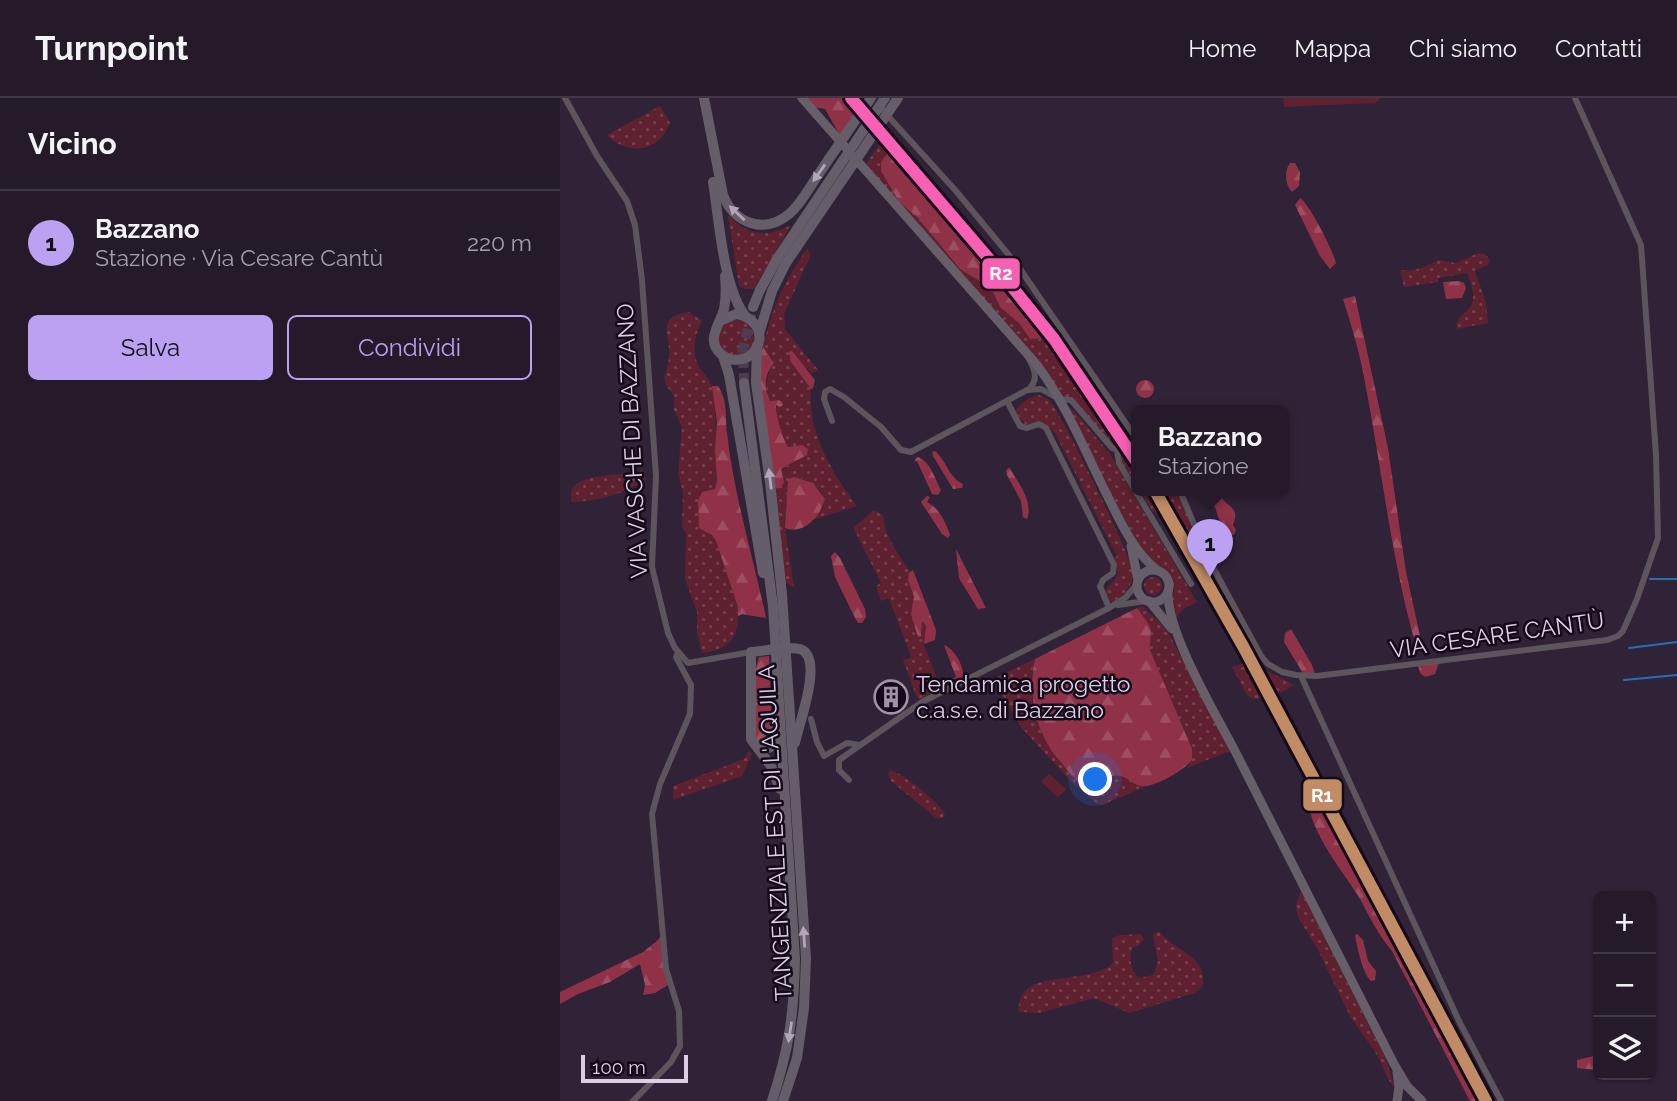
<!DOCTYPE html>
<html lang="it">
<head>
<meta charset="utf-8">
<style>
  body { margin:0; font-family:Raleway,sans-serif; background:#2c2331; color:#f1f3f6 }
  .controls { position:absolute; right:21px; bottom:21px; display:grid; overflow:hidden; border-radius:10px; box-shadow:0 2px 5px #0004 }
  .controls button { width:63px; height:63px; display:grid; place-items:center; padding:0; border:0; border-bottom:2px solid #413846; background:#241a29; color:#f1f3f6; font:35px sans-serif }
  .scale { position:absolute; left:21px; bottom:18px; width:107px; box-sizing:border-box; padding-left:7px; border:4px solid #dccee5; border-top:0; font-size:19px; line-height:24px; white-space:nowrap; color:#dccee5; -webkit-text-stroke:5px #140a1a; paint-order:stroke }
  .you { position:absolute; left:536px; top:682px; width:24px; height:24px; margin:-18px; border:5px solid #fff; border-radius:50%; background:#1a73e8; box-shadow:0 0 0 10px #1a73e833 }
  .badge { display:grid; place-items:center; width:46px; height:46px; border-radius:50%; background:#bca0f2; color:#111; font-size:23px; font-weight:700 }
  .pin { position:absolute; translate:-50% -58px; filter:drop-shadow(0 2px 4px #0008) }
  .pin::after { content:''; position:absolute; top:37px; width:24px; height:21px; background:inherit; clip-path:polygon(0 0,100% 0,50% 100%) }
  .popup { position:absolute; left:571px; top:307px; width:158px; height:91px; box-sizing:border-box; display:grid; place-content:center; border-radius:10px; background:#241a29; filter:drop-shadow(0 2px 5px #0005); font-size:23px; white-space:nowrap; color:#a3a1a8 }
  .popup b { font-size:26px; color:#f1f3f6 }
  .popup::after { content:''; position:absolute; left:50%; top:100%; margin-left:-14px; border:14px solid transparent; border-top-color:#241a29 }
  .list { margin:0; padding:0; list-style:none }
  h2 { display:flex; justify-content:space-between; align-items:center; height:91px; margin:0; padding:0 28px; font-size:30px }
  h2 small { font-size:23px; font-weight:400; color:#a3a1a8 }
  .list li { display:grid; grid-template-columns:46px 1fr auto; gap:21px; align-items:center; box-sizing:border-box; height:105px; padding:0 28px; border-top:2px solid #413846 }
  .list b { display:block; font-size:26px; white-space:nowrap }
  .list p { margin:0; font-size:23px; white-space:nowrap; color:#a3a1a8 }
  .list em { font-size:23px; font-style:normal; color:#a3a1a8 }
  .actions { display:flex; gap:14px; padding:21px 28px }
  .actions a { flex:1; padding:16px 0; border:2px solid #bca0f2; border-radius:10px; text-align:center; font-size:24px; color:#bca0f2 }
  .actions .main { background:#bca0f2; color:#111 }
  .icon { flex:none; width:38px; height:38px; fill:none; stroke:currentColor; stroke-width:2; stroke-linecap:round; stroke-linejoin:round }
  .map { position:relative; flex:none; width:1117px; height:1003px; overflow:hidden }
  header { display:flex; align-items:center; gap:42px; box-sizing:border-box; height:98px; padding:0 35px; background:#241a29; border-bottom:2px solid #413846 }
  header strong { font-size:33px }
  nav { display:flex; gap:38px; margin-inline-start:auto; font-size:24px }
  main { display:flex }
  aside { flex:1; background:#241a29 }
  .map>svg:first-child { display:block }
  .built { fill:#3a2048 }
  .grass { fill:url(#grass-dots) }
  .forest { fill:url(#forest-firs) }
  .green { fill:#5f212f }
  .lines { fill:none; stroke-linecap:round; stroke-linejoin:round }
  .stream { stroke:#296db5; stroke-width:2 }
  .trunk-tunnel { stroke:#4a3d51; stroke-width:10; stroke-dasharray:10 5; stroke-linecap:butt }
  .minor { stroke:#5c555e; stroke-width:6 }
  .primary { stroke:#665f6a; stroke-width:9 }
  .trunk { stroke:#655d6a; stroke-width:10 }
  .rail-1-casing { stroke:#140a1a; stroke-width:18 }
  .rail-2-casing { stroke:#140a1a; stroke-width:18 }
  .rail-1 { stroke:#c18c65; stroke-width:12 }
  .rail-2 { stroke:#f860b3; stroke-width:12 }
  .oneway { fill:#b2a6ba }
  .labels { text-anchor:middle; stroke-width:5; stroke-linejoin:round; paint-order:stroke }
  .street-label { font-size:23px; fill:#dccee5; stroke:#140a1a }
  .poi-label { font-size:23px; fill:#dccee5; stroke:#140a1a; text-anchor:start }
  .line-badge { stroke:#140a1a; stroke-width:2.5 }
  .badge-label { font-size:19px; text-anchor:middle; font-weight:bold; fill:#fff }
</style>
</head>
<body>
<header>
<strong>Turnpoint</strong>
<nav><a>Home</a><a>Mappa</a><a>Chi siamo</a><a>Contatti</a></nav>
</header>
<main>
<aside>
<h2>Vicino<small></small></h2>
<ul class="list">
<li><span class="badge">1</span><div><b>Bazzano</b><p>Stazione · Via Cesare Cantù</p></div><em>220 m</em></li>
</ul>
<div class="actions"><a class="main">Salva</a><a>Condividi</a></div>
</aside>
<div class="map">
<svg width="1117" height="1003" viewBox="0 0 1117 1003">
  <defs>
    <pattern id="grass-dots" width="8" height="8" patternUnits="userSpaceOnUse" patternTransform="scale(1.75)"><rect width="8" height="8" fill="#5f212f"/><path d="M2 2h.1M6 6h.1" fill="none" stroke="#75404d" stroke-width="1.8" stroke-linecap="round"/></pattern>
    <pattern id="forest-firs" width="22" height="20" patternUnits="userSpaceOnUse" patternTransform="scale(1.75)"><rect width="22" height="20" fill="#903247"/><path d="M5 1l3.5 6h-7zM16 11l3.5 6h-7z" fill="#9f4e61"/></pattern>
  </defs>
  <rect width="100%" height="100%" fill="#302337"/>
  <g class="built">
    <polygon points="285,0 297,0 440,166 497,238 576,355 576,372 490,243 433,171"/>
    <polygon points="590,393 601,393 638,456 931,1003 921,1003 680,552"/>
  </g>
  <g class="grass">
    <path d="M100 8 110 24C100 54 69 59 47 37Z"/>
    <polygon points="322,43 330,52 321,64 321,73 339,104 357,119 400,171 426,187 434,196 440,209 459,225 470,241 488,240 576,372 576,388 552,349 506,299 499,297 305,67"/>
    <path d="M168 117C189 138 205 140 231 127L194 191H186L179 188Z"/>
    <path d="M247 151 251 156 224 216 225 231 259 273 252 274V277L249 272 231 264 251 291C247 332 272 376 297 408L253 422 263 409 265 401C258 387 244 377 228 381L225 430 234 490 224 483 214 391 224 384 221 371 223 368H228L242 360 225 346C222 334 218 324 215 312L219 302 210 303C203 282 209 280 213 261L203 248C212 212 224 182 247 151Z"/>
    <path d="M919 155 925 156 930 162 928 167 915 173 926 205 928 225 897 231C894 208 926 221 907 175L878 180V184L844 189 840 172C855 174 867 168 879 162L895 165Z"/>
    <path d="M129 214 142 223C135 236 132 250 137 265 141 273 149 280 152 288 156 301 159 378 155 391L142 394 138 402 139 429 152 437 156 443 178 509C180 537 171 552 142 555L137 535V514L125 481 126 437 122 426 123 394 118 376 122 329 114 312V298C96 276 109 279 109 256 110 234 96 219 129 214Z"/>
    <circle cx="176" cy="240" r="18"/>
    <path d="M479 297C482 298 486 300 489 302 500 312 574 463 573 476 572 489 563 500 551 504L545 494C552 479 564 482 554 461L557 458 495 335 484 325 465 326 455 314C459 305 470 299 479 297Z"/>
    <polygon points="505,306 514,313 550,356 637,504 623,511 616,520 611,507 614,493 611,480 575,445"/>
    <path d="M82 370 86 382C65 395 37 404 12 404 11 398 10 393 14 388 25 377 64 376 79 374Z"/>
    <polygon points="580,393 590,393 607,422 604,423 599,415 593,414"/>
    <polygon points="601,393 618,393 641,451 664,494 657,497 620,431 623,430"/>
    <path d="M314 412 323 417C324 438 339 456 350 474L348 482 354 499 351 516 358 539H361L362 522 367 530 364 546 379 587H382L362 601 357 600 343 562 350 560V556L329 500 321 503 316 488 321 485 294 431V429Z"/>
    <circle cx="593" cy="488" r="9"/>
    <polygon points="582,508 606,530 670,653 627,670 632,662 632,651 590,552 591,532 588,525 577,510"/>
    <path d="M475 561C471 576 469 594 474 610 481 632 501 664 515 682L535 684 558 677 568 680 577 688 584 689 611 678 542 707C531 704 527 697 523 687L515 688 461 629 433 581Z"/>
    <polygon points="685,565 688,568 705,600 693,601 687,597 672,569"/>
    <polygon points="705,572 732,586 733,588 720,595 711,594 702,579"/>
    <polygon points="189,653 192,656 182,678 113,702 113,688 184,661"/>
    <path d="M330 672C346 677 375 702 385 715L383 720H376L331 683 328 676Z"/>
    <polygon points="741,793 826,961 835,990 828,981 817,957 790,918 758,852 738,819 736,807"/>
    <path d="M599 833C617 856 646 855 643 888L635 895 569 915 534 900 479 915 459 914C456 867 526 890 553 865L552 840 560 837 581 836 584 842 579 847 572 850C569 861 570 872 579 880L593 877 598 864 593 837Z"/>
  </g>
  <g class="forest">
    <polygon points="245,0 284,0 299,15 282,41 265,11 253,9"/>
    <polygon points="330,52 433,171 488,240 470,241 459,225 440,209 434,196 426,187 400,171 357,119 339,104 321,73 321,64"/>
    <path d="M730 65H735L740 74 739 88 732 94C725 87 724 73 730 65Z"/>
    <path d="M740 100C749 105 773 153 776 165L770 171 760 158 735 107Z"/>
    <polygon points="899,183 904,185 906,190 902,200 886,201 883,184"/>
    <path d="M795 198 828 350 846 474 862 547 860 551 856 548C830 457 821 362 802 269 797 246 790 223 783 201Z"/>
    <path d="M203 248 214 265C204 278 204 287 210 303L219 302 223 307 220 309 216 307C215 315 223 342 228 349L242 347 248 351 247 357 221 371 224 384 220 390 213 391C207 345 192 294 203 248Z"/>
    <polygon points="232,253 255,282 253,290 251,291 231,264 229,254"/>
    <circle cx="585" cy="291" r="9"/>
    <path d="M152 288H158C168 302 165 319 167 335 174 398 193 458 206 520L182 516 178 518V509L156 443 152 437 139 430 138 402 142 394 155 391 157 382 155 352 157 324Z"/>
    <path d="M375 353C387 363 388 379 403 386L402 390 393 391 373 358 372 354Z"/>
    <path d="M357 359C370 362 375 381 381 392L378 397 372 396 357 363 354 364Z"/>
    <path d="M449 369C457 383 474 404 467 421L463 419 461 403 447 377 446 373Z"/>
    <path d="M234 379 253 385 265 401C260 418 245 437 225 430L228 381Z"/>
    <path d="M645 393H659C661 405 673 407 675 415 676 419 674 423 673 427L676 432 674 437H670L662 431 655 409Z"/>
    <path d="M367 398 370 399 367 404C380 411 385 423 390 437L388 440 382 436 361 404Z"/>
    <polygon points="396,451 426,510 418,511 399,480"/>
    <polygon points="275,454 280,460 305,511 306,519 302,525 298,525 295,520 275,479 271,458"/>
    <polygon points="353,472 376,532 375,542 364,546 366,528 362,523 361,539 358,539 351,516 354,499 348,482 349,475"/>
    <path d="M577 510 588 525 591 532 590 552 632 651V662C625 672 592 691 580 688 572 686 568 679 560 678 549 676 534 685 523 687 512 681 508 672 500 663 476 636 467 597 475 561Z"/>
    <polygon points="731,531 752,567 755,576 744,577 724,544 725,535"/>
    <path d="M384 547C395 551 405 570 403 580L391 581 396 579Z"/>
    <polygon points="209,558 212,638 210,643 203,649 193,637 194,577 199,559"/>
    <polygon points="879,565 875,576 865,579 860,575 858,567"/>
    <path d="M752 689 921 1003H910L832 853C818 837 810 819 800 801 785 775 736 719 752 689Z"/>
    <path d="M797 836 803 842 808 863 816 873 815 882 811 883C803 876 797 849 795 837Z"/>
    <polygon points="101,838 108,887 95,895 83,897 85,887 80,866 50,884 18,896 0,906 0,894 83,854 97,843"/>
    <polygon points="1038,957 1038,972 1017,970 1017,962"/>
  </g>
  <g class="green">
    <polygon points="723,0 821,0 815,5 724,9"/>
    <polygon points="489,676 506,691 498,699 481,684"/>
  </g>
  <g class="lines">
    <g class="stream">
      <polyline points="1090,481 1117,481"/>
      <polyline points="1069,550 1117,544"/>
      <polyline points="1064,582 1117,577"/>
    </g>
    <polyline class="trunk-tunnel" points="184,285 183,252 193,209"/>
    <g class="minor">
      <polyline points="5,0 37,58 67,103 75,127 82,182 96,378 92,469 108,535 115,550 128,565 191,554"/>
      <polyline points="318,7 396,93 458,168 576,340"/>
      <path d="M468 292C479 282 475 272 469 261"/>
      <polyline points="447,303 460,328 467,330 479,326 486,330 554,467 553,475 543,482 540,488 549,510"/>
      <polyline points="272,323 264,301 265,294 270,291 284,299 321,329 341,352 351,354 467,292 481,291 499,301 511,302 552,350 560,353 566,352"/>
      <polyline points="572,350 576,348"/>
      <polyline points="557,352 559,365 631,486"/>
      <polyline points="620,393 649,462 701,558 708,566 722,574 736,577 757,578 1047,542 1058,538 1063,533 1077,501 1098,440 1096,357 1081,147 1015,0"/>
      <polyline points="558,507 586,503"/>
      <polyline points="741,578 899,923 941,1003"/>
      <polyline points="251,621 257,644 264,658 287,645 300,647"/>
      <polyline points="289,682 279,672 279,662 362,604 549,510 566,499 577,486"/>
      <polyline points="73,1003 111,964 120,948 119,913 106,871 92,716 100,686 130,616 131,587 116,559 118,554"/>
    </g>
    <g class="primary">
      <path d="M242 0 477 267C506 306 525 353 547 397 561 425 573 453 598 473"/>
      <polyline points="571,448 578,482"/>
      <circle cx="593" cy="488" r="16"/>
      <path d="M608 493C606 533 655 615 675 653 728 757 781 862 834 966L847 988 862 1003"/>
      <polyline points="589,503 612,531"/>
      <polyline points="837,1003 839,989 837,974"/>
    </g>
    <g class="trunk">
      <path d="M144 0 163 97C174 125 204 137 229 116 241 106 249 90 258 77 276 51 293 25 311 0"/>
      <path d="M153 84C159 120 163 191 186 219"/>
      <polyline points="193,209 200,192 217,161 325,0"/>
      <path d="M160 223 176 216C191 218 204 231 198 247 195 254 189 260 182 261 175 263 167 261 161 256 145 242 160 227 164 211 166 201 166 189 165 178"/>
      <polyline points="199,236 212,193 226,165 338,0"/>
      <polyline points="197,248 196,285 210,384 222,496 246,860 244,910 237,960 223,1003"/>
      <polyline points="163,258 169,277 203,475"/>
      <path d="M184 285 213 508 235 861C234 916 229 951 212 1003"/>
      <polyline points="198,650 209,650 213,646 214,632"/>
      <path d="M220 691 211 668 191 641V554C203 553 229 548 240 551 265 559 238 628 235 645"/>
    </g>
    <defs>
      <polyline id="rail-1" points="595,393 684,550 926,1003"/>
      <polyline id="rail-2" points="291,0 436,169 494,241 576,363"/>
    </defs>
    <use href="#rail-1" class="rail-1-casing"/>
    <use href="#rail-2" class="rail-2-casing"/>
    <use href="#rail-1" class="rail-1"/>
    <use href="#rail-2" class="rail-2"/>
  </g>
  <defs><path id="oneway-solid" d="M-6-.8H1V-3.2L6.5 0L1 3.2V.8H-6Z" transform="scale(1.75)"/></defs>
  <g class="oneway">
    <use href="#oneway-solid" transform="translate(259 75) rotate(125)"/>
    <use href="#oneway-solid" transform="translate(177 115) rotate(-137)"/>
    <use href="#oneway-solid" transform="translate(210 381) rotate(-97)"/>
    <use href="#oneway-solid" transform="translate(244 839) rotate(-94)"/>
    <use href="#oneway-solid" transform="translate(230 934) rotate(99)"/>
  </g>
  <defs>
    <symbol id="building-ring" viewBox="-11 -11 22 22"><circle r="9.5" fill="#140a1a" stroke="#a092a8" stroke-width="1.5"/><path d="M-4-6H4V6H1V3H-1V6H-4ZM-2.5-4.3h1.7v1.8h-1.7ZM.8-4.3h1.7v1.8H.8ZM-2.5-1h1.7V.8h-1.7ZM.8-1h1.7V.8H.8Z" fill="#a092a8"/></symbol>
  </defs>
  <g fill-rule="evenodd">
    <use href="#building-ring" x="312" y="580" width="38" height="38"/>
  </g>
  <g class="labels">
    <g class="street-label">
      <text transform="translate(72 343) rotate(-93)" y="8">VIA VASCHE DI BAZZANO</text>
      <text transform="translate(937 537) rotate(-8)" y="8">VIA CESARE CANTÙ</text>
      <text transform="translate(215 735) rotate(-93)" y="8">TANGENZIALE EST DI L'AQUILA</text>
    </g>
    <g class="poi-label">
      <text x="356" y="594">Tendamica progetto<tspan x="356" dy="26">c.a.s.e. di Bazzano</tspan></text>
    </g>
  </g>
  <g class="line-badge">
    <rect x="421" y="159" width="40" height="33" rx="7" fill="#f860b3"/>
    <rect x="742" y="680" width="41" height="34" rx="7" fill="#c18c65"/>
  </g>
  <g class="badge-label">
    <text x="441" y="182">R2</text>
    <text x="762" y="704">R1</text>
  </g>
</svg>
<div class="controls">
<button>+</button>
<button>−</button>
<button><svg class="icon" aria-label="layers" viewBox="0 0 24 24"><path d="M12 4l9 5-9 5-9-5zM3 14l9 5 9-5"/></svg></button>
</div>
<div class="scale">100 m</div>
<div class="you"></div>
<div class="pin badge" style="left:650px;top:479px">1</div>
<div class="popup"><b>Bazzano</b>Stazione</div>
</div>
</main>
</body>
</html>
